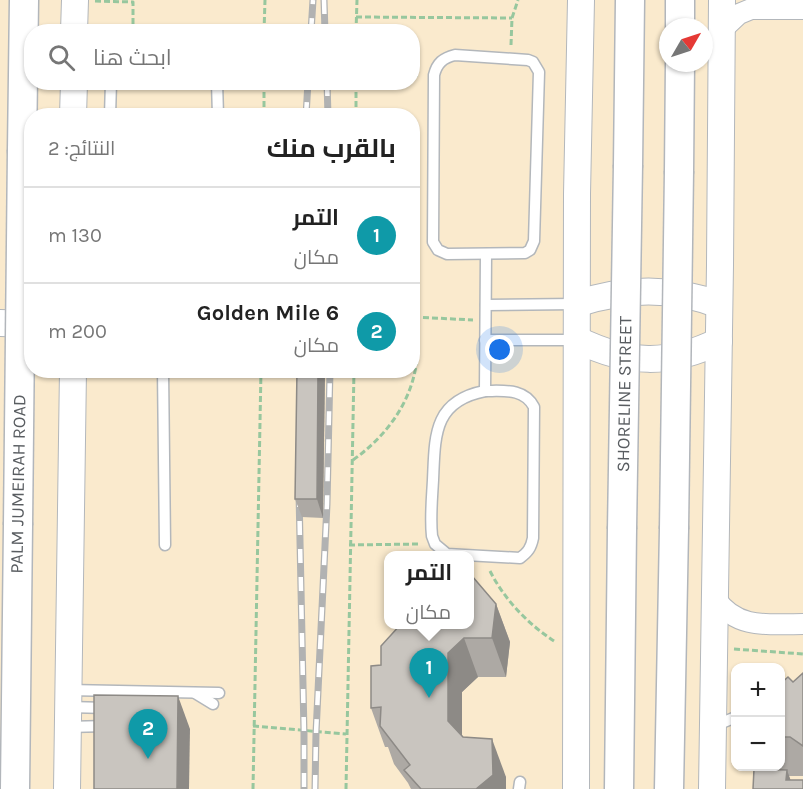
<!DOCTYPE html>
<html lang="ar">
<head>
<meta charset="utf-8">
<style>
  body { margin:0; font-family:Karla,Cairo,sans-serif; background:#f2f2f2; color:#222; direction:rtl }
  .controls { position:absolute; right:18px; bottom:18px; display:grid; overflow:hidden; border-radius:12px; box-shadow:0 2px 4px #0004 }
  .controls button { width:54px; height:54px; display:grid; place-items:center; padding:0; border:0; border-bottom:2px solid #e0e0e0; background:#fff; color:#222; font:30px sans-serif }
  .compass { position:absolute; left:659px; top:18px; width:54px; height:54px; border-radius:50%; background:#fff; box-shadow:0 2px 4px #0004; rotate:51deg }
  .you { position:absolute; left:500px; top:350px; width:21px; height:21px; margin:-15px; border:4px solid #fff; border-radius:50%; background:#1a73e8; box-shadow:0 0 0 9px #1a73e833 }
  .badge { display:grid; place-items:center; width:39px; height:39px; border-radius:50%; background:#e82a33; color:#fff; font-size:20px; font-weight:700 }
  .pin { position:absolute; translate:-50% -50px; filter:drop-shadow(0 2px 3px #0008) }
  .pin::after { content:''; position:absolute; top:32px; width:21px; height:18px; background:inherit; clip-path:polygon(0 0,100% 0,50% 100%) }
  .popup { position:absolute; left:384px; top:551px; width:90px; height:78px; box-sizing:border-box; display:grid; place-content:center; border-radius:12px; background:#fff; filter:drop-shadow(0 2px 4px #0005); font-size:20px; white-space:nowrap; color:#767676 }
  .popup b { font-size:22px; color:#222 }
  .popup::after { content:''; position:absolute; left:50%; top:100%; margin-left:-12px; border:12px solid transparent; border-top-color:#fff }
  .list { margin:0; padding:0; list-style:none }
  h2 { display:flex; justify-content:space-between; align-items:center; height:78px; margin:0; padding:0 24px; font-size:26px }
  h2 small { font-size:20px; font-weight:400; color:#767676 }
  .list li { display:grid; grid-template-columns:39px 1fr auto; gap:18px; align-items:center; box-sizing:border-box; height:96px; padding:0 24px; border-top:2px solid #e0e0e0 }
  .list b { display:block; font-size:22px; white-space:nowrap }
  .list p { margin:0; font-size:20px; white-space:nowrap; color:#767676 }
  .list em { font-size:20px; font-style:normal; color:#767676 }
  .icon { flex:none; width:33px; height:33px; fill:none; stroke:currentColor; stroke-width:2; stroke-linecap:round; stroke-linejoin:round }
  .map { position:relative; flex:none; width:803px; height:789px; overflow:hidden; direction:ltr }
  .search { position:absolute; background:#fff; box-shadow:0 2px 4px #0004; left:24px; top:24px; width:396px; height:66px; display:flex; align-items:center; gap:15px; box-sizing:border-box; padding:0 21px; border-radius:24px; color:#767676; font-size:22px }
  .panel { position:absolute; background:#fff; box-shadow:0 2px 4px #0004; left:24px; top:108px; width:396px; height:270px; border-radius:24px; direction:rtl }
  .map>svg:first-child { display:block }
  .sand { fill:#faeacd; fill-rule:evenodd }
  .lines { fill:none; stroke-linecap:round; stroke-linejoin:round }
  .service-casing { stroke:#b3b7bb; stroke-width:13 }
  .minor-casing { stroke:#b3b7bb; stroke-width:22 }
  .tertiary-casing { stroke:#b3b7bb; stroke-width:28 }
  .secondary-casing { stroke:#b2b6bb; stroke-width:31 }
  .path { stroke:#97c79e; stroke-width:3; stroke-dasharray:6 3; stroke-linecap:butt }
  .service { stroke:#fff; stroke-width:10 }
  .minor { stroke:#fff; stroke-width:20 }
  .tertiary { stroke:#fff; stroke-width:26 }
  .secondary { stroke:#fff; stroke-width:28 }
  .rail-casing { stroke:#b1b2b2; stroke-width:7 }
  .rail { stroke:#fff; stroke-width:4.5; stroke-dasharray:14; stroke-linecap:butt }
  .secondary-bridge-casing { stroke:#b2b6bb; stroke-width:31; stroke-linecap:butt }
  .secondary-bridge { stroke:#fff; stroke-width:28 }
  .wall { fill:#ada9a4 }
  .shaded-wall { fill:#8d8a86 }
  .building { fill:#c9c5bf; stroke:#8d8a86; stroke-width:1.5 }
  .labels { text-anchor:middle; stroke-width:6; stroke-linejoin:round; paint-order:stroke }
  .street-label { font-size:18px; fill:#595d61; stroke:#fff }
</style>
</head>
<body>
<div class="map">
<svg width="803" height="789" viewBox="0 0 803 789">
  <rect width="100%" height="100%" fill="#ece8e0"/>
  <path class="sand" d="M0 0H803V789H0ZM668 27H704V63H668ZM32 32H412V82H32ZM32 116H412V370H32ZM388 556H470V624H388ZM736 668H780V766H736Z"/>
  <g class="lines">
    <defs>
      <g id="service">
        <path d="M455 55 528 60 533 62 539 72 534 241 530 250 525 253 447 254 438 250 433 242 434 75C437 63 443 58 455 55Z"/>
        <polyline points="217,82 218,116"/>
        <polyline points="110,116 111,82"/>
        <polyline points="486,305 576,304"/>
        <polyline points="485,340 578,340"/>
        <polyline points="163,370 165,545"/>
        <path d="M485 391C504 391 524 388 534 407L533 538C531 548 528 552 520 558L447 554 435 544 432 536C430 518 432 499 433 480 435 436 433 401 485 391Z"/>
        <polyline points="485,391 486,254"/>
        <polyline points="68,690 219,693"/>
        <polyline points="195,693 213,704"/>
        <polyline points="68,707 107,708"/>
        <polyline points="714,726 736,717"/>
        <polyline points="68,727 106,726"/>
        <polyline points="519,789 520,782"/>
      </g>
      <g id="minor">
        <polyline points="722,30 739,14 751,9 803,9"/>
        <path d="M716 599C737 630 770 624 803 624"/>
      </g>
      <g id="tertiary">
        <polyline points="74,32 75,0"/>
        <polyline points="73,116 74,82"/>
        <path d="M576 304C624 288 671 286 719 305"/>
        <polyline points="0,323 32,324"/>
        <path d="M578 340C627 364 669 366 719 341"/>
        <polyline points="67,789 73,370"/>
        <polyline points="576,789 577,194 581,0"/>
        <polyline points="712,789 720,265 722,0"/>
      </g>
      <g id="secondary">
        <polyline points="680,27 680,0"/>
        <polyline points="22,150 24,0"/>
        <polyline points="628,165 630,0"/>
        <polyline points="679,171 680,63"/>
        <polyline points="15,789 18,525"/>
        <polyline points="619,789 622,529"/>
        <polyline points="669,789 674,529"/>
      </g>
    </defs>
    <use href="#service" class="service-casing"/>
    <use href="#minor" class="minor-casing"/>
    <use href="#tertiary" class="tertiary-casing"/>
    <use href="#secondary" class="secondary-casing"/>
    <g class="path">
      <polyline points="95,1 133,2 133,32"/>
      <polyline points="356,17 512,18"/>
      <polyline points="264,32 265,0"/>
      <polyline points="356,32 357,0"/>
      <polyline points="511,45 512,18 518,0"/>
      <polyline points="412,75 420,75"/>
      <polyline points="264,116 264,82"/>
      <polyline points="356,116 356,82"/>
      <polyline points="414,317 473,320"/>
      <path d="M353 460C402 425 430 371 412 310"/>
      <polyline points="349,545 419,544"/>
      <path d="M490 571C504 599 528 624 554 641"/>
      <polyline points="734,649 803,654"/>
      <polyline points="253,726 346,734"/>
      <polyline points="253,789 261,370"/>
      <polyline points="346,789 354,370"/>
    </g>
    <use href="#service" class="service"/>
    <use href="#minor" class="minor"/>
    <use href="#tertiary" class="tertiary"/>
    <use href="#secondary" class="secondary"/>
    <defs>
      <g id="rail">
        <polyline points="324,0 325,32"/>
        <polyline points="311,32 313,0"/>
        <polyline points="327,82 328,116"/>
        <polyline points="306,116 308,82"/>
        <polyline points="299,493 304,733 304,789"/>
        <polyline points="315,789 316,733 327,504 330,370"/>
      </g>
    </defs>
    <use href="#rail" class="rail-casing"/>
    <use href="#rail" class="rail"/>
    <defs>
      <g id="secondary-bridge">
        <polyline points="18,525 22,150"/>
        <path id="s1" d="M622 529 628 165"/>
        <polyline points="674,529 679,171"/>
      </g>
    </defs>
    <use href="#secondary-bridge" class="secondary-bridge-casing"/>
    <use href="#secondary-bridge" class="secondary-bridge"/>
  </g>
  <g class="wall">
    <polygon points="297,370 325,370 323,518 302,517 295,499"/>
    <polygon points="496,604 510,642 506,677 478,677 462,692 462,736 506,777 506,789 411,789 408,783 394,764 388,747 385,747 371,708 381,665"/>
    <polygon points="803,673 803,776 789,776 790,780 803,789 754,769 777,769 776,766 780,766 780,684 793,682"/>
  </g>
  <g class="shaded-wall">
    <polygon points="318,370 325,370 323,518 317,499"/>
    <polygon points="496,604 510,642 506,677 492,638"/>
    <polygon points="464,638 478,677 462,692 462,760 448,721 448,653"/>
    <polygon points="178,696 190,729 189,789 177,789"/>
    <polygon points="492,739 506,777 506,789 476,789"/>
    <polygon points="787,770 792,784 786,780"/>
  </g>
  <g class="building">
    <polygon points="297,370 318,370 317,499 295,499"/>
    <polygon points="472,576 496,604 492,638 464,638 448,653 448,721 463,737 492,739 493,775 476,789 421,789 404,770 410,765 380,726 381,707 371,708 371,666 381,665 381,646 401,624 470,624 470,578"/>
    <polygon points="803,673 803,746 790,737 780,737 780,684 788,677 793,682"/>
    <polygon points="94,695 178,696 177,789 94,789"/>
    <polygon points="754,769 787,770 786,780 803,780 803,789 753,789"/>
  </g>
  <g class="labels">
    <g class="street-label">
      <text dy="6" stroke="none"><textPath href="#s1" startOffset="135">SHORELINE STREET</textPath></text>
      <text transform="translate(18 484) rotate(-89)" y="6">PALM JUMEIRAH ROAD</text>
    </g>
  </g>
</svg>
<div class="controls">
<button>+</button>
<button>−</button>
</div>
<svg class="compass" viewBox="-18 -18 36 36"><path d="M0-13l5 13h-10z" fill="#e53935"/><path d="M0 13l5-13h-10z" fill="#767676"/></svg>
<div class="you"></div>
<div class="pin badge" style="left:429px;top:698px;background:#0f9aa8">1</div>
<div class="popup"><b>التمر</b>مكان</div>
<div class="pin badge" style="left:148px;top:759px;background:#0f9aa8">2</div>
<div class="search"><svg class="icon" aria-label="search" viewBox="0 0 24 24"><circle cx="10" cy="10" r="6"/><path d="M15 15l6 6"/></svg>ابحث هنا</div>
<section class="panel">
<h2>بالقرب منك<small>النتائج: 2</small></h2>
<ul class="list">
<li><span class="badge" style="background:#0f9aa8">1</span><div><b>التمر</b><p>مكان</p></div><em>130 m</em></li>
<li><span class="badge" style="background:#0f9aa8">2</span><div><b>Golden Mile 6</b><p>مكان</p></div><em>200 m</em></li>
</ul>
</section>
</div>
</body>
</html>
